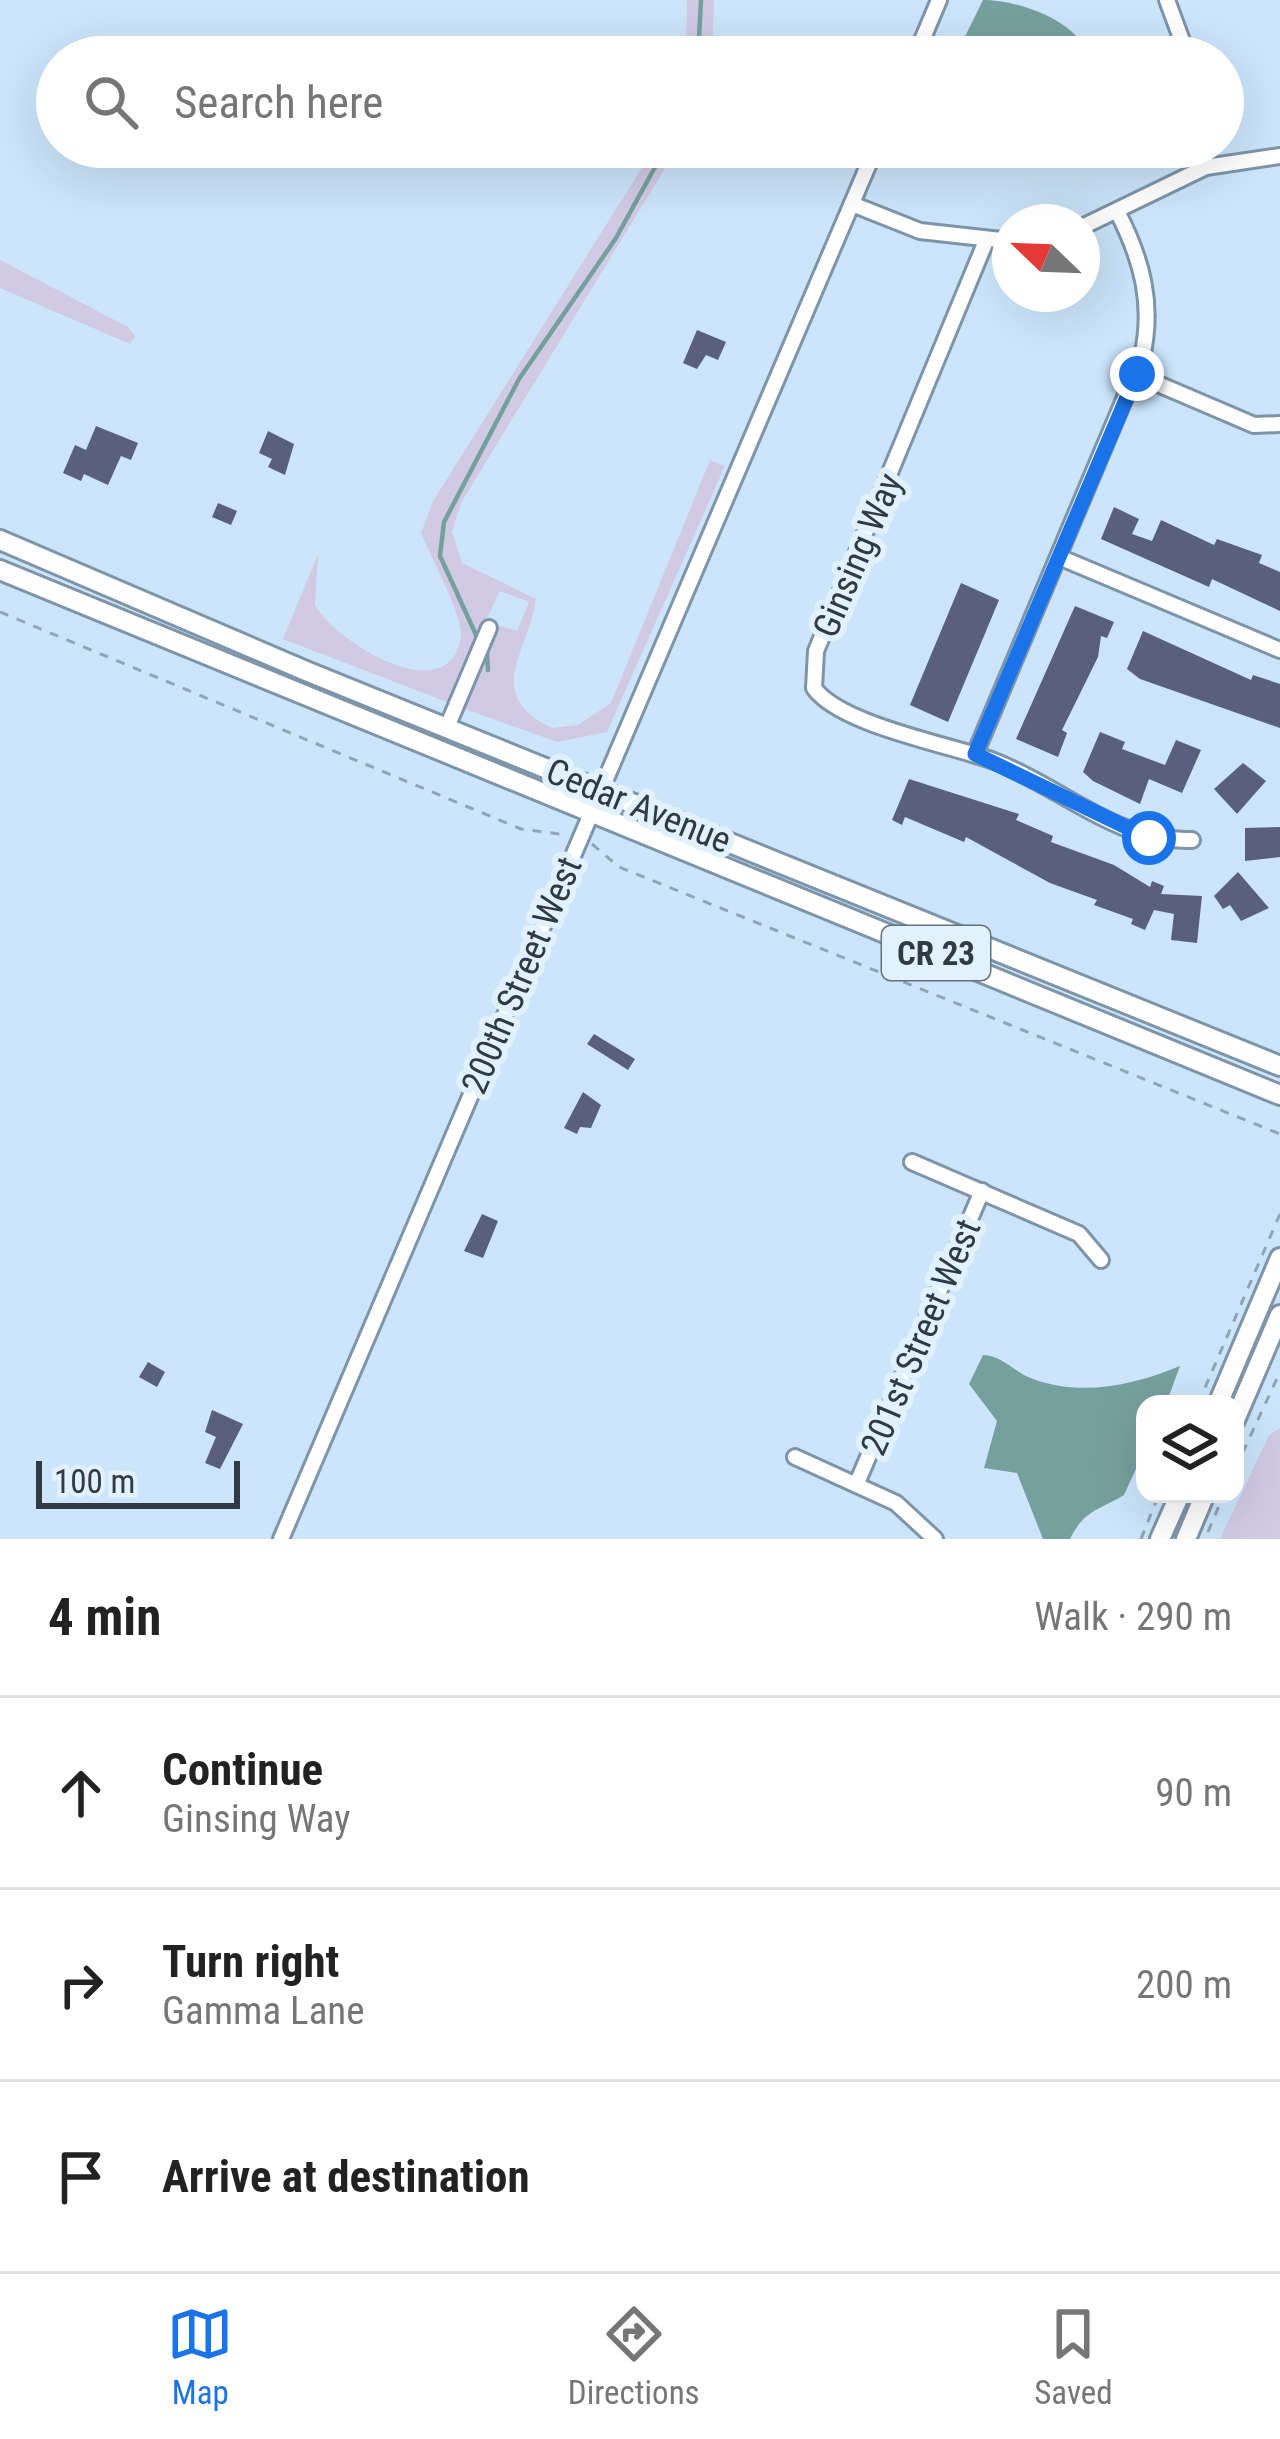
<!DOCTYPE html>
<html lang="en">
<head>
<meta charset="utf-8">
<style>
  body { margin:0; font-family:"Roboto Condensed",sans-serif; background:#f6f6f6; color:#222 }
  .controls { position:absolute; right:36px; bottom:36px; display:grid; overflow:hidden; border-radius:24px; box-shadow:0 12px 48px #0002 }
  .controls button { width:108px; height:108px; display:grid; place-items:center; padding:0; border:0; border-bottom:3px solid #e0e0e0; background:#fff; color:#222; font:60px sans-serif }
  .compass { position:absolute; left:992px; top:204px; width:108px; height:108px; border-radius:50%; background:#fff; box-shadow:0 12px 48px #0002; rotate:293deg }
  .scale { position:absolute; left:36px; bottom:30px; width:204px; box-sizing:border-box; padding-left:12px; border:6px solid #303a43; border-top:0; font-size:33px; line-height:42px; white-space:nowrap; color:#303a43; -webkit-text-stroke:9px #e2f1fe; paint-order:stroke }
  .stop { position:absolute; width:36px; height:36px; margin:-27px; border:9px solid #1a73e8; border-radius:50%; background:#fff }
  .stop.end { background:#1a73e8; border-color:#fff; box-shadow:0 3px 12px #0008 }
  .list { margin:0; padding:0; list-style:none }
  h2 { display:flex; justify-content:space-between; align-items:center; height:156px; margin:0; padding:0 48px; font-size:51px }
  h2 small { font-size:39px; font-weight:400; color:#767676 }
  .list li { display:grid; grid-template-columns:78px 1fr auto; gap:36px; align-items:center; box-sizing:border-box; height:192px; padding:0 48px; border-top:3px solid #e0e0e0 }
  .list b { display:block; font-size:45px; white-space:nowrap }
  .list p { margin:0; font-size:39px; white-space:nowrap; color:#767676 }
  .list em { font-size:39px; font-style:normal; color:#767676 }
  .icon { flex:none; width:66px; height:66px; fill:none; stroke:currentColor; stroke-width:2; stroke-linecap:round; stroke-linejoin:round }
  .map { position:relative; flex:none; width:1280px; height:1539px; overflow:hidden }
  .search { position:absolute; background:#fff; box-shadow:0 12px 48px #0002; left:36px; right:36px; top:36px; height:132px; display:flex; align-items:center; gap:30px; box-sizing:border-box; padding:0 42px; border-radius:66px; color:#767676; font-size:45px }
  .sheet { height:732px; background:#fff }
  nav { display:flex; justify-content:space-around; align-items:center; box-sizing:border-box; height:168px; border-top:3px solid #e0e0e0; background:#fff; font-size:33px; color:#767676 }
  nav a { display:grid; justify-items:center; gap:6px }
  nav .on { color:#1a73e8 }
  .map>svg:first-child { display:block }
  .green { fill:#d1cae5 }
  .water { fill:#76a09e }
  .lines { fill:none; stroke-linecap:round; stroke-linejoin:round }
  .stream { stroke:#76a09e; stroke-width:4.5 }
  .building { fill:#58607c }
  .minor-casing { stroke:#7e95a9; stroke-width:20 }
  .major-casing { stroke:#7e95a9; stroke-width:24 }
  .path { stroke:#91a5b6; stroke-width:3; stroke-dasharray:9 9; stroke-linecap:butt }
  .minor { stroke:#fff; stroke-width:14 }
  .major { stroke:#fff; stroke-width:18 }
  .route { stroke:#1a73e8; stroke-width:15 }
  .labels { text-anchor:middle; stroke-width:12; stroke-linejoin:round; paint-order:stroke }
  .shield { fill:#e2f1fe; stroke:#65717b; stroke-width:3 }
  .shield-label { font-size:33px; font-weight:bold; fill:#303a43 }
  .street-label { font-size:36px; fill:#303a43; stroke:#e2f1fe }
</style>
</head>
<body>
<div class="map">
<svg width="1280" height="1539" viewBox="0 0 1280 1539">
  <rect width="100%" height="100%" fill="#cce5fb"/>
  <g class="green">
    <polygon points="687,0 714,0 712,57 686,57"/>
    <path d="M655 147H678L461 503 452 532 462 563 536 599C530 650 481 694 552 728L578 725 611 703 710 460 725 466 607 732 557 742 465 709 500 626 517 631 529 602 500 591 447 702 283 639 318 554 315 605C335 642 450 713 461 636 463 616 430 556 421 533L433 501Z"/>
    <polygon points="0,260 128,327 135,336 130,344 0,288"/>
    <polygon points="1280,1428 1280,1539 1220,1539 1269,1435"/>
  </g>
  <g class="water">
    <path d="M983 0C1017 0 1079 20 1088 57H955Z"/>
    <path d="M983 1355C1004 1356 1013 1372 1033 1379 1082 1397 1134 1385 1180 1366L1166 1404H1145V1449L1124 1495C1099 1510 1084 1510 1070 1539H1043L1017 1473 984 1468 997 1421 969 1384Z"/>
  </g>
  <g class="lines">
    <g class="stream">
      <polyline points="698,57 701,0"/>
      <polyline points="477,637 440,556 444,522 519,379 616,238 666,147"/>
      <polyline points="487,654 488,670"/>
    </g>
  </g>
  <g class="building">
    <polygon points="697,330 726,342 718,360 706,355 697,369 683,363"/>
    <polygon points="96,426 138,443 131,460 121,456 108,485 84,474 81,481 63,473 75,445 86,450"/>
    <polygon points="268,431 294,444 285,475 268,467 272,459 259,453"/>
    <polygon points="218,503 237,511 231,525 212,517"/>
    <polygon points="1114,507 1139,519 1132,534 1152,541 1161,520 1214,545 1217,539 1262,555 1259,563 1280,572 1280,611 1212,579 1209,587 1101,539"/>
    <polygon points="961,583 999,600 948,722 910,705"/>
    <polygon points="1075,606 1114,622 1107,638 1101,636 1098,657 1062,730 1067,733 1058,757 1016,739"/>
    <polygon points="1143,631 1251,680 1253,675 1280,684 1280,728 1140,679 1127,669"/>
    <polygon points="1100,732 1125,742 1122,749 1165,765 1176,740 1201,750 1182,793 1149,779 1140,804 1093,781 1083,772"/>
    <polygon points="1243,763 1266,781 1237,814 1214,789"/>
    <polygon points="909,779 1019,814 1016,820 1053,836 1051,842 1114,865 1150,887 1152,881 1164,886 1161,894 1202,896 1197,943 1171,940 1174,914 1154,910 1145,930 1131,924 1133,919 1094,905 1097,900 1050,883 966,837 964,842 905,817 902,825 892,820"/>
    <polygon points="1280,827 1280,857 1245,861 1245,828"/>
    <polygon points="1238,872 1269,908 1241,921 1230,905 1223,909 1214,896"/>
    <polygon points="594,1034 635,1059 628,1070 587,1044"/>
    <polygon points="583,1092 601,1105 591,1128 580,1127 577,1134 564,1128"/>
    <polygon points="482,1214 498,1221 483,1258 464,1251"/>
    <polygon points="148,1362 165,1372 157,1387 139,1377"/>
    <polygon points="212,1410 243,1424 220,1469 205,1463 216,1437 205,1432"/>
  </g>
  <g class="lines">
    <defs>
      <g id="minor">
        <polyline points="1167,0 1188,57"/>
        <polyline points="915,57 939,0"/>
        <polyline points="1202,147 1206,167"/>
        <polyline points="852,204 920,231 1010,241"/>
        <polyline points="1082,227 1206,167 1280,156"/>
        <path d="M986 241 816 651 814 688C840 725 951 745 994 761 1062 787 1116 843 1192 840"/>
        <polyline points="1137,375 1254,425 1280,424"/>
        <polyline points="1059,557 1280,650"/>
        <polyline points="447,727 489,628"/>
        <path d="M975 754 1142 357C1154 304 1142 260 1118 213"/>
        <polyline points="912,1162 1079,1234 1101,1260"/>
        <polyline points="795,1457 896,1503 935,1539"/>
        <polyline points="857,1483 982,1191"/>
        <polyline points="281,1539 876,147"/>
      </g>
      <g id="major">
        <polyline points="0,540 306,671 1280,1066"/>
        <polyline points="0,570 1280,1095"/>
        <polyline points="1218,1404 1280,1258"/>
        <polyline points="1235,1420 1280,1315"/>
        <polyline points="1160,1539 1180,1494"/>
        <polyline points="1186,1539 1205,1494"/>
      </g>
    </defs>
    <use href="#minor" class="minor-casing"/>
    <use href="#major" class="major-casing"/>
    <g class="path">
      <polyline points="0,612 521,829 567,835"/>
      <polyline points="592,844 619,867 1280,1134"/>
      <polyline points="1198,1404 1280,1214"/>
      <polyline points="1235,1469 1280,1372"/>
      <polyline points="1208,1532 1224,1494"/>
      <polyline points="1141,1539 1159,1494"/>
    </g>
    <use href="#minor" class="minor"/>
    <use href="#major" class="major"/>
  </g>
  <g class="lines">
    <polyline class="route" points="1137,374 975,754 1149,838"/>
  </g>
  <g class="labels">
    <rect class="shield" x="882" y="926" width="108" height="54" rx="9"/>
    <g class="shield-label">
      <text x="936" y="965">CR 23</text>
    </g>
    <g class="street-label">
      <text transform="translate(857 555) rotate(-67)" y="13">Ginsing Way</text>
      <text transform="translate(639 805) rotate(22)" y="13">Cedar Avenue</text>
      <text transform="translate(521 975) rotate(-67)" y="13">200th Street West</text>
      <text transform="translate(920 1337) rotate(-67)" y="13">201st Street West</text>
    </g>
  </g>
</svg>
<div class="controls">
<button><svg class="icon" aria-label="layers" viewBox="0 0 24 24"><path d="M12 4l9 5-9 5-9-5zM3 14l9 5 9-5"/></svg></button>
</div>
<svg class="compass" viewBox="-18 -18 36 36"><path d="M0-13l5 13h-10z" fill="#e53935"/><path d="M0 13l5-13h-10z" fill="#767676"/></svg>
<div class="scale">100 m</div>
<div class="stop" style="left:1149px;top:838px"></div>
<div class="stop end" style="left:1137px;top:374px"></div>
<div class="search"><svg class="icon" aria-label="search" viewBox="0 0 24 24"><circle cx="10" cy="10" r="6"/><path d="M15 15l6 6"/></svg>Search here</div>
</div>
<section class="sheet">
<h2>4 min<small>Walk · 290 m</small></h2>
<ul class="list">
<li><svg class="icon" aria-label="ahead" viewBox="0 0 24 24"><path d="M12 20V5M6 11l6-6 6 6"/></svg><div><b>Continue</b><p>Ginsing Way</p></div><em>90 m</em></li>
<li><svg class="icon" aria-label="right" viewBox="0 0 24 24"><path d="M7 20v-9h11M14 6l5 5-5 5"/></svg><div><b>Turn right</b><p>Gamma Lane</p></div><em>200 m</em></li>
<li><svg class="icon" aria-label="arrive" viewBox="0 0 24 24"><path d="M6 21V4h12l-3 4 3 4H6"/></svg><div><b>Arrive at destination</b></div></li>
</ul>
</section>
<nav>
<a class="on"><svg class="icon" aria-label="map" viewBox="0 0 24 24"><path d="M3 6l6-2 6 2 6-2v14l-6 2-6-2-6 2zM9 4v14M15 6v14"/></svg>Map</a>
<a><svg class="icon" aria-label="directions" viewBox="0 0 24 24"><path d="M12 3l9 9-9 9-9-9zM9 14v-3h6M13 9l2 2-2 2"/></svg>Directions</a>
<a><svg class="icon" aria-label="saved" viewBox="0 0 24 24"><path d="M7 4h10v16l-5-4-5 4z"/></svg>Saved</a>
</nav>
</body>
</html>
